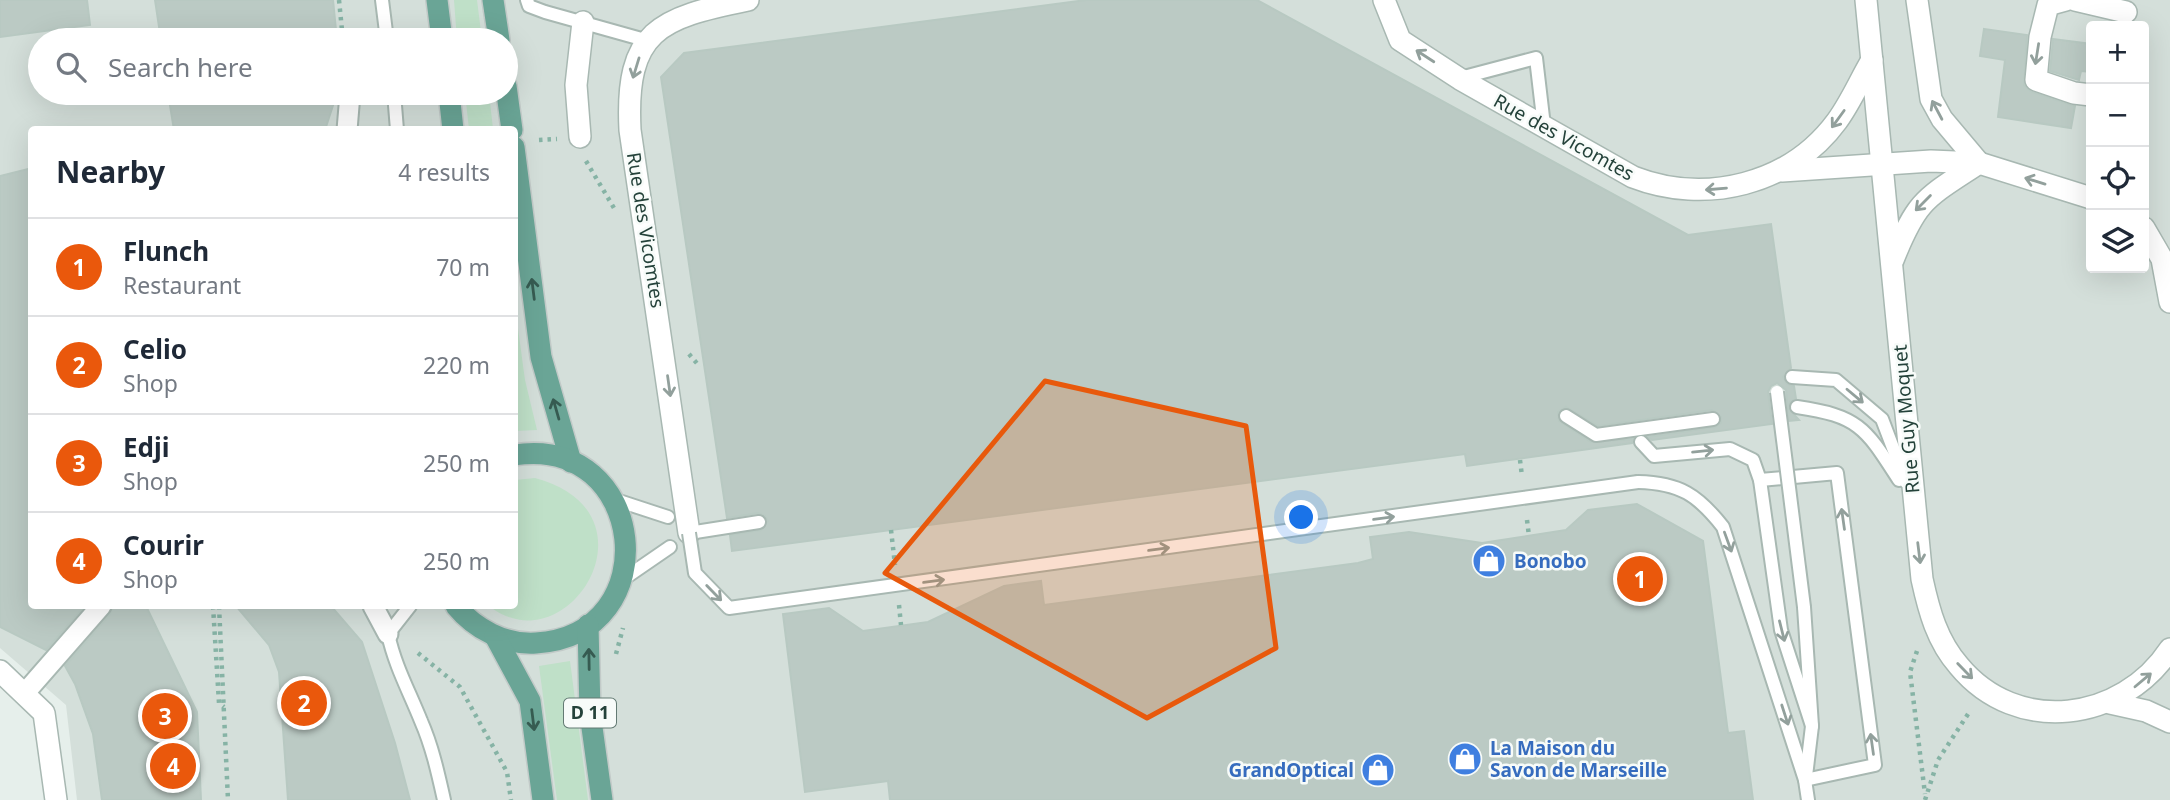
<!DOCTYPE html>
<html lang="en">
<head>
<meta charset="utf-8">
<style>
  body { margin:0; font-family:"Noto Sans",sans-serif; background:#f2f2f3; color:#1f2937 }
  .controls { position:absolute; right:21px; top:21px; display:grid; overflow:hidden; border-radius:7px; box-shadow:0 7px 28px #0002 }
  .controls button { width:63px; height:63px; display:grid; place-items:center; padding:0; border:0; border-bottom:2px solid #e0e1e3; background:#fff; color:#1f2937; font:35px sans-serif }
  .you { position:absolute; left:1302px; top:518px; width:24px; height:24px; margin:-18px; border:5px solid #fff; border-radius:50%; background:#1a73e8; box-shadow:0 0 0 10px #1a73e833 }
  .badge { display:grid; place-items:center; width:46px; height:46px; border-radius:50%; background:#ea580c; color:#fff; font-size:23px; font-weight:700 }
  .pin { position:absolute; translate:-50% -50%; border:4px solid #fff; box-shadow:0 2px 7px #0006 }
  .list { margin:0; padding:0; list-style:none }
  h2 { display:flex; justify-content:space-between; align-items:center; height:91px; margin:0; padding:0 28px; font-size:30px }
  h2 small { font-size:23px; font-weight:400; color:#747a83 }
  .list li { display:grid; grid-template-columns:46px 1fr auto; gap:21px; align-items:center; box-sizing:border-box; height:98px; padding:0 28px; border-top:2px solid #e0e1e3 }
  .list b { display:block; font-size:26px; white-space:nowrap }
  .list p { margin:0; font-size:23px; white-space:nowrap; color:#747a83 }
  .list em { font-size:23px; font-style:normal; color:#747a83 }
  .icon { flex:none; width:38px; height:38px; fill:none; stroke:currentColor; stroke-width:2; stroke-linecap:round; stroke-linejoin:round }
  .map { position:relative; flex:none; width:2170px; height:800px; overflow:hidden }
  .search { position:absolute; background:#fff; box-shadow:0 7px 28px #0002; left:28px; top:28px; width:490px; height:77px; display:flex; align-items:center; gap:18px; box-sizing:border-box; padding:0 24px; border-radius:38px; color:#747a83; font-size:26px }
  .panel { position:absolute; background:#fff; box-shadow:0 7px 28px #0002; left:28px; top:126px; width:490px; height:483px; border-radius:7px }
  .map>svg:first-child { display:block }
  .built { fill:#d4dfda; fill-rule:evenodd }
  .green { fill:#bfe0c8 }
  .building { fill:#bbcac4; stroke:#b8c9c2; stroke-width:2 }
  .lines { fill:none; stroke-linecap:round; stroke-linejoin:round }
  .service-casing { stroke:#a8b8b2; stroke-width:16 }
  .pedestrian-casing { stroke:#a8b8b2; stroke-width:23 }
  .minor-casing { stroke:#a8b8b2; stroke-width:24 }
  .primary-casing { stroke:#c2cac8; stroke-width:24 }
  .path { stroke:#86b3a5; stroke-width:4.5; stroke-dasharray:3.5 5; stroke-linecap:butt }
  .service { stroke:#fff; stroke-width:12 }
  .pedestrian { stroke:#fff; stroke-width:19 }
  .minor { stroke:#fff; stroke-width:21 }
  .primary { stroke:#6aa596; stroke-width:21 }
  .service-bridge-casing { stroke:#a8b8b2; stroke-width:16; stroke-linecap:butt }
  .service-bridge { stroke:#fff; stroke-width:12 }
  .oneway { stroke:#92a09c }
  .oneway2 { stroke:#365b51 }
  .marked { fill:#e8590c; fill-opacity:0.2; stroke:#e8590c; stroke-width:5; stroke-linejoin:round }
  .labels { text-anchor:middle; stroke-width:5; stroke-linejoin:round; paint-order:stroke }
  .shield { fill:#f7fbf9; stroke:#637a73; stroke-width:2 }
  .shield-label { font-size:18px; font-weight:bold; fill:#24423a }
  .street-label { font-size:19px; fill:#24423a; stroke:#f7fbf9 }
  .shop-label { font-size:19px; font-weight:bold; fill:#366cbe; stroke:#f7fbf9; text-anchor:start }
</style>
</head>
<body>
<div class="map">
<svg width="2170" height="800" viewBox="0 0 2170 800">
  <rect width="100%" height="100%" fill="#e6efeb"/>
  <path class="built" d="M0 0H2170V800H77L66 705 0 648ZM2091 26H2144V268H2091ZM40 40H506V93H40ZM32 130H514V606H32Z"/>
  <g class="green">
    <polygon points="454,0 477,0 482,40 457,40"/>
    <polygon points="465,93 489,93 493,129 469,129"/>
    <polygon points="514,299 525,380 537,430 515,431"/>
    <path d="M535 478C664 512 568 668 489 606H514L515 480Z"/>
    <polygon points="570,661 588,800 557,800 539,666"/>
  </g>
  <g class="building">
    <polygon points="0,0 87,0 90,25 0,37"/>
    <polygon points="155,0 333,0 337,40 161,40"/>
    <polygon points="1086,0 1257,0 1688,235 1771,224 1791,368 1783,377 1787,384 1794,386 1796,399 1790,402 1789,409 1799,420 1789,421 1786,390 1777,383 1771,386 1768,392 1772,424 1652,440 1648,437 1715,427 1721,423 1721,417 1712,410 1598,426 1566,407 1558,412 1559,421 1591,442 1633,439 1632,443 1467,466 1465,454 732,551 730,535 761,530 768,521 765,516 758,513 727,518 661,77 684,53"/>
    <polygon points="1984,29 2027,35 2024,85 2032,92 2075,106 2071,128 1998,117 2005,60 1980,56"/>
    <polygon points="2053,39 2091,44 2091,72 2081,71 2079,80 2050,71"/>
    <polygon points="168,93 337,93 325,130 174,130"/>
    <polygon points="32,168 32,606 85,606 46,650 0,627 0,176"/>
    <polygon points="1637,504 1703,541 1728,733 1744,731 1753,800 890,800 888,781 805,792 783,614 829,608 863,631 928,622 1004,586 1041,581 1044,605 1358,563 1373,559 1370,537 1409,532 1482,543 1566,530 1588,510"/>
    <polygon points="113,606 146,606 197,712 201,800 102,800 93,734 75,684 65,666 110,614"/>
    <polygon points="236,606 331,606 362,642 395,743 410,800 288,800 279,672 269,645"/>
  </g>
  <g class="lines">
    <defs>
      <g id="service">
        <polyline points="382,0 387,40"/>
        <polyline points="527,0 529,6 545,12 645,40"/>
        <polyline points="1460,78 1536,58 1544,126"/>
        <polyline points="394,93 397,130"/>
        <polyline points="1792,377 1836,380 1882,419 1906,482"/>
        <path d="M1797 407C1860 416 1866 429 1899 480"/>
        <polyline points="1566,416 1596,435 1713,419"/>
        <polyline points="1641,442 1654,456 1730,449 1753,460 1760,480 1781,630 1812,726"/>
        <polyline points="1760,480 1837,473 1875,765 1805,780"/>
        <path d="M1638 482C1680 483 1698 495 1723 527L1805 780 1808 800"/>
        <polyline points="613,499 668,517"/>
        <polyline points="689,533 759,522"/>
        <polyline points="622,580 670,547"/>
        <path d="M410 606 388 634C395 666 409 691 421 721 432 746 438 773 444 800"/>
        <polyline points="1804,607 1812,726 1806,776"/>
      </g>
      <g id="pedestrian">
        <polyline points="347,130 350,94"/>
        <polyline points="373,606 388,634"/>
        <polyline points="24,694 101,606"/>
      </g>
      <g id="minor">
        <path d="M1384 0 1400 40 1460 79 1633 177C1705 205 1790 185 1837 121 1851 102 1860 80 1872 60"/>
        <path d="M1866 0 1922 579C1929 611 1937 641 1959 666 2017 736 2122 722 2170 649"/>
        <polyline points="1917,0 1931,99 1942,119 1979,163"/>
        <polyline points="2066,0 2048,5 2040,37 2036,80 2074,93 2091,95"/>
        <polyline points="2075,0 2126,12"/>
        <polyline points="580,137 576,85 583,22"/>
        <polyline points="1782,171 1931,161 1979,163 2091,198"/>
        <polyline points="2144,228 2162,259 2170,302"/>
        <path d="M1893 260C1917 199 1926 198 1979 163"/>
        <path d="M689 533 630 130C625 30 659 18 748 0"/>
        <polyline points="0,671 44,713 56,800"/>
        <polyline points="2110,703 2146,711 2170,722"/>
      </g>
      <g id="primary">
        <polyline points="437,0 442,40"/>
        <polyline points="493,0 499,40"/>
        <polyline points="506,86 512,130"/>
        <polyline points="449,93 453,130"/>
        <polyline points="514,147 541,357 571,462"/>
        <path d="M456 606C475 629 505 645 536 643 669 635 647 434 514 455"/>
        <polyline points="588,625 590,713 602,800"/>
        <polyline points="495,636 530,701 543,800"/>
      </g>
    </defs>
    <use href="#service" class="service-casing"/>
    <use href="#pedestrian" class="pedestrian-casing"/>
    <use href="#minor" class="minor-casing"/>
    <use href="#primary" class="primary-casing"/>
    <g class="path">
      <polyline points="339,0 343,40"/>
      <polyline points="539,140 557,139"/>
      <polyline points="586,161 614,208"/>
      <polyline points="689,354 700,367"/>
      <polyline points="1520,460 1522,476"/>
      <polyline points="1527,520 1529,536"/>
      <polyline points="891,530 895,565"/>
      <polyline points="899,605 901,625"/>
      <polyline points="213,606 219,703 224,707"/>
      <polyline points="219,606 228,800"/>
      <polyline points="1917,651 1910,672 1925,794"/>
      <polyline points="418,653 460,687 507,772 511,800"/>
      <polyline points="616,654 623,628"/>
      <polyline points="1925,800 1938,760 1970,711"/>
    </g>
    <use href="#service" class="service"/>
    <use href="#pedestrian" class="pedestrian"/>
    <use href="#minor" class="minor"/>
    <use href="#primary" class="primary"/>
    <defs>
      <g id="service-bridge">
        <polyline points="1777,392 1804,607"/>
        <polyline points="689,533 695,573 729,608 1638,482"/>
      </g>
    </defs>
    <use href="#service-bridge" class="service-bridge-casing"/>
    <use href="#service-bridge" class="service-bridge"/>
  </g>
  <defs><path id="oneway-shaft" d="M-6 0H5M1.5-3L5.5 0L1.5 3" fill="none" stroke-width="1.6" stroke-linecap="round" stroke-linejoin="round" transform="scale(1.75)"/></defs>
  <g class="oneway">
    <use href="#oneway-shaft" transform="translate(2037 54) rotate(99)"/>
    <use href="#oneway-shaft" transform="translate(1425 56) rotate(-147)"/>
    <use href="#oneway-shaft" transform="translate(636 68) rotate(107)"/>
    <use href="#oneway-shaft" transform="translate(1937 110) rotate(-118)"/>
    <use href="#oneway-shaft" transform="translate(1838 119) rotate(126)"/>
    <use href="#oneway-shaft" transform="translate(2035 181) rotate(-163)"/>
    <use href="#oneway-shaft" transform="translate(1716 189) rotate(175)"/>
    <use href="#oneway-shaft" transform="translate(1923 203) rotate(135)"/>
    <use href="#oneway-shaft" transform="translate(669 386) rotate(82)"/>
    <use href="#oneway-shaft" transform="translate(1855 396) rotate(40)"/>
    <use href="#oneway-shaft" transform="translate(1703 451) rotate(-6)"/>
    <use href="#oneway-shaft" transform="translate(1384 518) rotate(-8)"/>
    <use href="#oneway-shaft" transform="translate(1843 519) rotate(-98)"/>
    <use href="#oneway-shaft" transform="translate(1728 542) rotate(70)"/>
    <use href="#oneway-shaft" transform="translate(1159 549) rotate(-8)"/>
    <use href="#oneway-shaft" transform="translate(1919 553) rotate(83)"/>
    <use href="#oneway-shaft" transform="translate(934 581) rotate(-8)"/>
    <use href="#oneway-shaft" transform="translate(714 593) rotate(46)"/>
    <use href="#oneway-shaft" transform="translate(1782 631) rotate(76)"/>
    <use href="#oneway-shaft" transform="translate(1965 671) rotate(46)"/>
    <use href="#oneway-shaft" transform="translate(2143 680) rotate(-40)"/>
    <use href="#oneway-shaft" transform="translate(1785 715) rotate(72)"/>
    <use href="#oneway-shaft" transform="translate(1872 744) rotate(-98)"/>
  </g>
  <g class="oneway2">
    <use href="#oneway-shaft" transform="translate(533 289) rotate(-97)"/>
    <use href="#oneway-shaft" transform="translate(556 409) rotate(-106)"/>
    <use href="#oneway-shaft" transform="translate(589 659) rotate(-91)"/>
    <use href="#oneway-shaft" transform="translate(533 720) rotate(83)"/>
  </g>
  <path class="marked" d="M1045 381 1246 426 1276 648 1147 718 885 573Z"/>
  <defs>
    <symbol id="shop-disc" viewBox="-11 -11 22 22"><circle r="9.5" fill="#3f7fe0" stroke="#f7fbf9"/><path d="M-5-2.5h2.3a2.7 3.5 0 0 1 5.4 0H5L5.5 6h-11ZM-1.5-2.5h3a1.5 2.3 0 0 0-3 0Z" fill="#fff"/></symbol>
  </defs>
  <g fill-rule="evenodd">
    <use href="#shop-disc" x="1470" y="542" width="38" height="38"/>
    <use href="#shop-disc" x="1446" y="740" width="38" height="38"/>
    <use href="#shop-disc" x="1359" y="751" width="38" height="38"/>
  </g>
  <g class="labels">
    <rect class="shield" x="564" y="698.5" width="52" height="29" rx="5"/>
    <g class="shield-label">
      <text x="590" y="719">D 11</text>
    </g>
    <g class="street-label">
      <text transform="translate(1564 137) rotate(29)" y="7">Rue des Vicomtes</text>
      <text transform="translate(646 230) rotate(81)" y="7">Rue des Vicomtes</text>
      <text transform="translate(1906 419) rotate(-95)" y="7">Rue Guy Moquet</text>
    </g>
    <g class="shop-label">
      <text x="1514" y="568">Bonobo</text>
      <text x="1490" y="755">La Maison du<tspan x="1490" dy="22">Savon de Marseille</tspan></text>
      <text x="1354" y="777" text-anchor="end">GrandOptical</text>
    </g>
  </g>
</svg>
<div class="controls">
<button>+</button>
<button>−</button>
<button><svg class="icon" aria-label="locate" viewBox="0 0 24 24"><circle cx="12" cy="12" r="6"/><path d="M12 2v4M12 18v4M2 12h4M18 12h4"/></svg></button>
<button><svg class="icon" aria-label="layers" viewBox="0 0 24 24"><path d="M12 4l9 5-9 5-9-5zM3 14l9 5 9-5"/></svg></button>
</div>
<div class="you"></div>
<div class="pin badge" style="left:1640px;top:579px">1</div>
<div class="pin badge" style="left:304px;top:703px">2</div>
<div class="pin badge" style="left:165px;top:716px">3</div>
<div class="pin badge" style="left:173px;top:766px">4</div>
<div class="search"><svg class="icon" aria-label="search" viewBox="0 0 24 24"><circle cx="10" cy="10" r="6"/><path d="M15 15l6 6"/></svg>Search here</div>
<section class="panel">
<h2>Nearby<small>4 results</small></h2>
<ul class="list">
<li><span class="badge">1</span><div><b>Flunch</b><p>Restaurant</p></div><em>70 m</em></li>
<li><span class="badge">2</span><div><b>Celio</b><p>Shop</p></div><em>220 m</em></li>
<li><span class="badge">3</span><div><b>Edji</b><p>Shop</p></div><em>250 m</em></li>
<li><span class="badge">4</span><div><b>Courir</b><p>Shop</p></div><em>250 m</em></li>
</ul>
</section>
</div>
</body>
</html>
